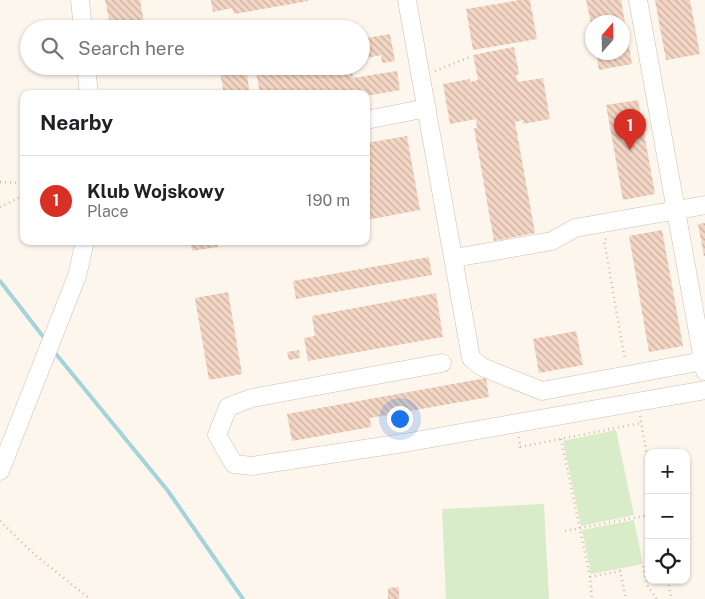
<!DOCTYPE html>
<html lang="en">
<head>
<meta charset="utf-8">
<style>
  body { margin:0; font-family:"Public Sans",sans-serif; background:#f6f6f6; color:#202124 }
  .controls { position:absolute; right:15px; bottom:15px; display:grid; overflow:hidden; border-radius:10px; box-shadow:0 1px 4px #0004 }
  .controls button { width:45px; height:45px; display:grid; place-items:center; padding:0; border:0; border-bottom:1px solid #e0e0e0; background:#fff; color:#202124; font:25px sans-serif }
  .compass { position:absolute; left:585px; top:15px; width:45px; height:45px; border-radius:50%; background:#fff; box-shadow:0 1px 4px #0004; rotate:20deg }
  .you { position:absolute; left:399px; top:418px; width:18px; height:18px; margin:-12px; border:4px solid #fff; border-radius:50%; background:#1a73e8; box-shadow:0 0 0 8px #1a73e833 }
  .badge { display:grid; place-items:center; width:32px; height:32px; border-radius:50%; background:#d93025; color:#fff; font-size:16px; font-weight:700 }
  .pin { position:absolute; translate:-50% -41px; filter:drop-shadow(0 1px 2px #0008) }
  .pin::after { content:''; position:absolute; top:26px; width:18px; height:15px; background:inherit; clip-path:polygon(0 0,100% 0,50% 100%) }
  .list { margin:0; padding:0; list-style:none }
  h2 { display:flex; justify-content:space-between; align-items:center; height:65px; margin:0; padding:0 20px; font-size:21px }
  h2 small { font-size:16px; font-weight:400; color:#757577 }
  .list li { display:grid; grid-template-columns:32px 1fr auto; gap:15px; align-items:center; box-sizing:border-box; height:90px; padding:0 20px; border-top:1px solid #e0e0e0 }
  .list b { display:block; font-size:19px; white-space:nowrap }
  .list p { margin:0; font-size:16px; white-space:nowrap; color:#757577 }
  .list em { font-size:16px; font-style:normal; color:#757577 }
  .icon { flex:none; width:28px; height:28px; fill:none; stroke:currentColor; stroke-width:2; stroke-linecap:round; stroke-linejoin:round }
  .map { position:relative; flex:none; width:705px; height:599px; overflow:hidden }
  .search { position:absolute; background:#fff; box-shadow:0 1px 4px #0004; left:20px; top:20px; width:350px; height:55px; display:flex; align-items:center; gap:12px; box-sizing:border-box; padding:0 18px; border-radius:28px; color:#757577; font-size:19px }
  .panel { position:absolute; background:#fff; box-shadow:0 1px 4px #0004; left:20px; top:90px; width:350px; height:155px; border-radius:10px }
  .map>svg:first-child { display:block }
  .green { fill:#d8ecc9 }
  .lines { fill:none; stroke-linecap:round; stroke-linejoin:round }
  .stream { stroke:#a5d3da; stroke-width:4 }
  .building { fill:url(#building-back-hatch) }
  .minor-casing { stroke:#d1beb0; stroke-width:19 }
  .path { stroke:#d9b8a5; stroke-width:2.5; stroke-dasharray:1 4; stroke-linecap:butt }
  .minor { stroke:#fff; stroke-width:18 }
</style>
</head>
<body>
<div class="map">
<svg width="705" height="599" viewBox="0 0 705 599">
  <defs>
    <pattern id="building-back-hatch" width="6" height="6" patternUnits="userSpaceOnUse" patternTransform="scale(1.25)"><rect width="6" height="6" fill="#f3d5c3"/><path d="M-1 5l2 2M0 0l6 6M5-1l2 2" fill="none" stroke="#cab0a1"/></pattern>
  </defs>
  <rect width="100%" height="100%" fill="#fdf6ec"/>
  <g class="green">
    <polygon points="616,430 634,515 581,526 563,441"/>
    <polygon points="544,504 549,599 446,599 442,509"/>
    <polygon points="634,520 643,564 591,574 582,530"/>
  </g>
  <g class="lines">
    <g class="stream">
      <polyline points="0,281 45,339"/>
      <polyline points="56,354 168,491 243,599"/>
    </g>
  </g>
  <g class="building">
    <polygon points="105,0 140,0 145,29 111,29"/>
    <polygon points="211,0 308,0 308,1 234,14 232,8 213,12"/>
    <polygon points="520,0 530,0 537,39 473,50 466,9"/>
    <polygon points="586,0 621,0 632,64 599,70 596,52 622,52 622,22 592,22 592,28"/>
    <polygon points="655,0 690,0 700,54 666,60"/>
    <polygon points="390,34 395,61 382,63 381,55 361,59 361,39"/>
    <polygon points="514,47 519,74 516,75 518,82 543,78 550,119 523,124 523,120 515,122 535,233 494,241 474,128 477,128 476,119 450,124 443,84 470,79 470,82 478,80 473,55"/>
    <polygon points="219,66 252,66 252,68 246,69 250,94 224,94"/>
    <polygon points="255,66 351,66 353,78 397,71 400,90 366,96 366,94 260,94"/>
    <polygon points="638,100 655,194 623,200 606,105"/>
    <polygon points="407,136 420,210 366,220 366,143"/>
    <polygon points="705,223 705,256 704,256 698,224"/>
    <polygon points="662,230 683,346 649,352 629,236"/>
    <polygon points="190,241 217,241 218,247 192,251"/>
    <polygon points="429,257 432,275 296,299 293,281"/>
    <polygon points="228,292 242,374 209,380 195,298"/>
    <polygon points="436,293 443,337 308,361 304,338 315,336 312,316"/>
    <polygon points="576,331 583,365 539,373 533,339"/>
    <polygon points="299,350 300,358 289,360 287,352"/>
    <polygon points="486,378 489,397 370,418 371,427 292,441 287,414"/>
    <polygon points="399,587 399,599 388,599 388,588"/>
  </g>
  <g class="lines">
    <defs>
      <g id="minor">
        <polyline points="80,0 83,29"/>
        <polyline points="407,0 471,358 482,367 542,391 703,361"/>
        <polyline points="638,0 705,371"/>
        <polyline points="86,66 89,94"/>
        <polyline points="366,120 427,108"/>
        <polyline points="454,258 552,241 575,228 705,205"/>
        <polyline points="442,363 252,398 228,407 217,435 234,464 252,466 404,443 705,390"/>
        <polyline points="0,471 77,276 85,241"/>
      </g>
    </defs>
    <use href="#minor" class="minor-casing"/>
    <g class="path">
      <polyline points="435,71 472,56"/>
      <polyline points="0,182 24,183"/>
      <polyline points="0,207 24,195"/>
      <polyline points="606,239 604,240 625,360"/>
      <polyline points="640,416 649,468"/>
      <polyline points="519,437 520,447 641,423"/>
      <polyline points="561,439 590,577 592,599"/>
      <polyline points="0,521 34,554 90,599"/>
      <polyline points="565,531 649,515"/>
      <polyline points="643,566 648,587 657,599"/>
      <polyline points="590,577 620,571 626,599"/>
      <polyline points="668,580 671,599"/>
    </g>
    <use href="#minor" class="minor"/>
  </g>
</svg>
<div class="controls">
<button>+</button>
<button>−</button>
<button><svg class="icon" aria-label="locate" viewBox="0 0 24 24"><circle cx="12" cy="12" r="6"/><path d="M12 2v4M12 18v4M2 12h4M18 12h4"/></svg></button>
</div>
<svg class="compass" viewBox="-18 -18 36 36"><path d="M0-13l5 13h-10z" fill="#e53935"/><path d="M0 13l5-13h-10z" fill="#757577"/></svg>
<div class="you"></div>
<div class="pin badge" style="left:630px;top:150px">1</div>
<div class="search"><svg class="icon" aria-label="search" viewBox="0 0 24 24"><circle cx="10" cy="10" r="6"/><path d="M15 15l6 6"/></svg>Search here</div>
<section class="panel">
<h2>Nearby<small></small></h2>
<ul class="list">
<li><span class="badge">1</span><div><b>Klub Wojskowy</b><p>Place</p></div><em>190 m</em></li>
</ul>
</section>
</div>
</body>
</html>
